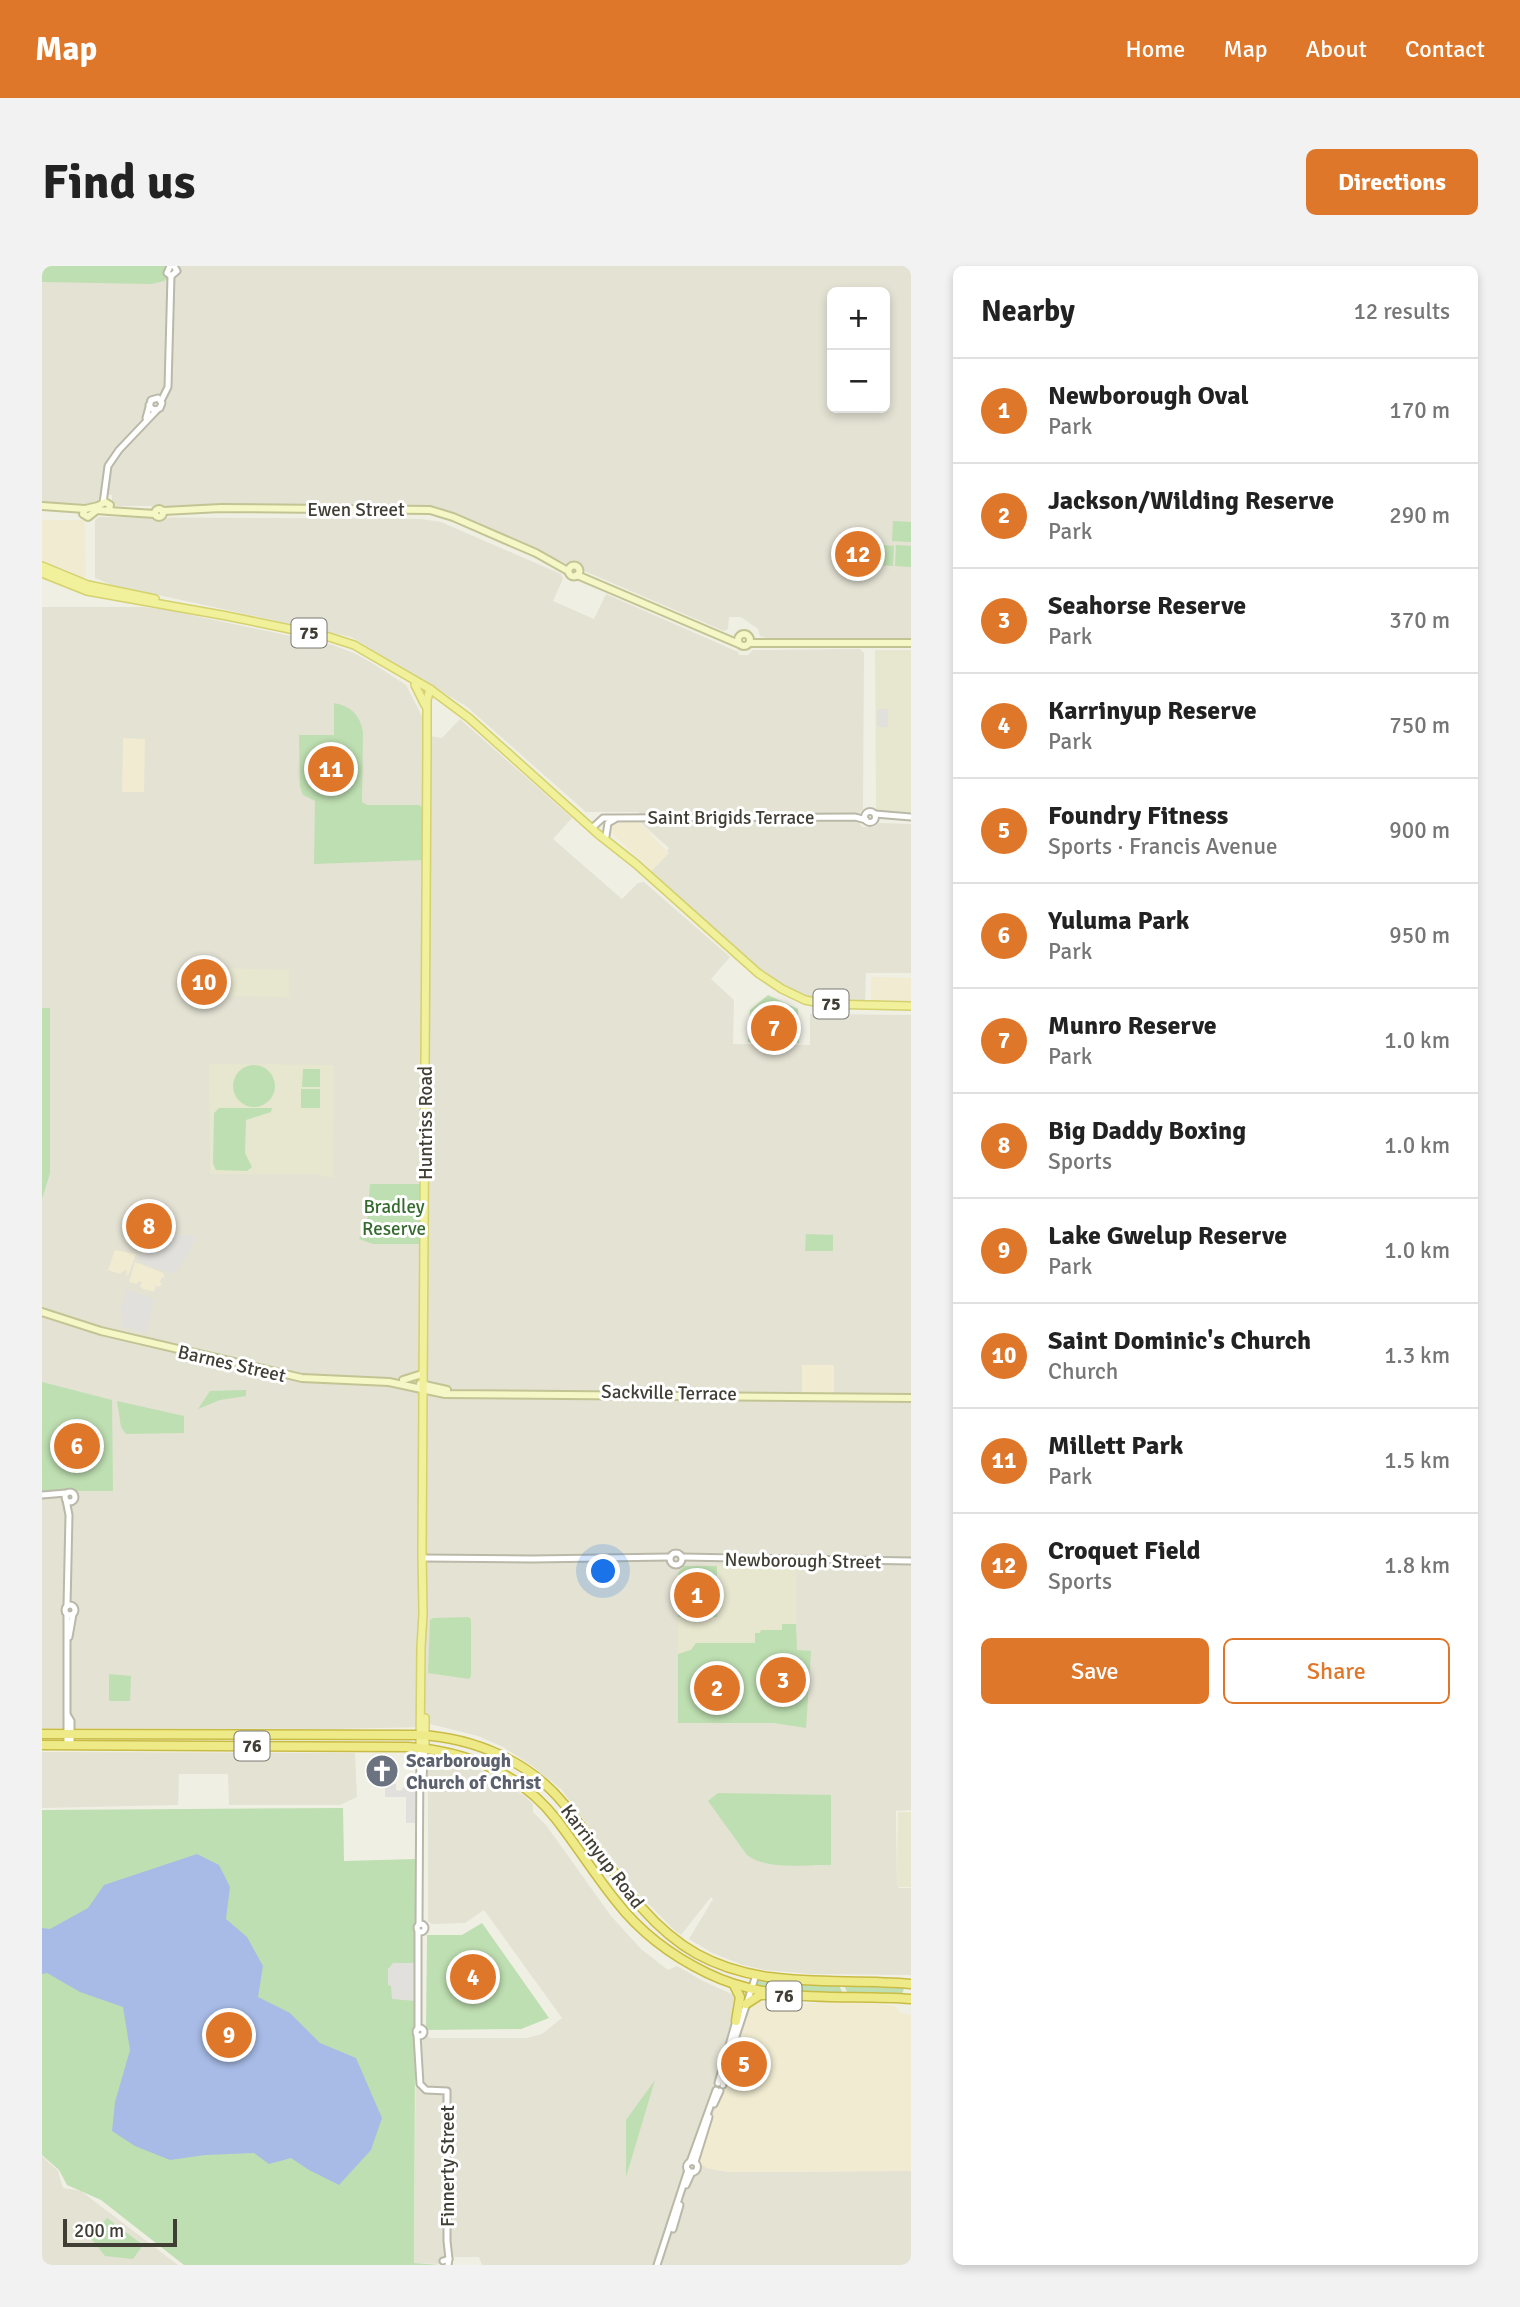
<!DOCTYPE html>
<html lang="en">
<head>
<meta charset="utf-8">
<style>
  body { margin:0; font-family:Signika,sans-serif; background:#f2f2f2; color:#222 }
  .controls { position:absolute; right:21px; top:21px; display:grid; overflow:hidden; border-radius:10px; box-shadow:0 4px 10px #0003 }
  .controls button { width:63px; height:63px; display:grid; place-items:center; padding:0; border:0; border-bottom:2px solid #e0e0e0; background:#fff; color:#222; font:35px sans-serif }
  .scale { position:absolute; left:21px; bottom:18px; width:114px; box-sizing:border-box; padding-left:7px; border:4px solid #413f35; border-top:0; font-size:19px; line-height:24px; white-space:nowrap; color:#413f35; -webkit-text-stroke:5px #fff; paint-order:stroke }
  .you { position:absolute; left:562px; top:1306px; width:24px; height:24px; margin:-18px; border:5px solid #fff; border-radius:50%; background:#1a73e8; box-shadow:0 0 0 10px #1a73e833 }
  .badge { display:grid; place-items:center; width:46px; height:46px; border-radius:50%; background:#df772b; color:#fff; font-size:23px; font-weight:700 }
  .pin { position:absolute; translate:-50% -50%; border:4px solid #fff; box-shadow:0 2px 7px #0006 }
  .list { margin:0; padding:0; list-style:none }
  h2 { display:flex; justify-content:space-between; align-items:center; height:91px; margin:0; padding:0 28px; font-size:30px }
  h2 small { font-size:23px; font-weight:400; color:#767676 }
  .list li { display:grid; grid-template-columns:46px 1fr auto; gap:21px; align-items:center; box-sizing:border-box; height:105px; padding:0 28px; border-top:2px solid #e0e0e0 }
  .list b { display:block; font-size:26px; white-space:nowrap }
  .list p { margin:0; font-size:23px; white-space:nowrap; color:#767676 }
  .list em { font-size:23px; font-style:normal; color:#767676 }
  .actions { display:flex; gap:14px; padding:21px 28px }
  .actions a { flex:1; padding:16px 0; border:2px solid #df772b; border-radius:10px; text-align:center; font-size:24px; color:#df772b }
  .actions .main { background:#df772b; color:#fff }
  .map { position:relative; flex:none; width:869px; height:1999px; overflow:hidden; border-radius:10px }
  header { display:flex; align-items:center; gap:42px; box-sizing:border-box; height:98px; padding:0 35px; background:#df772b; color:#fff }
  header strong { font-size:33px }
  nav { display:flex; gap:38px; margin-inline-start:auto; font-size:24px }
  .intro { display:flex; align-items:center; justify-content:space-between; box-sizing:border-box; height:168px; padding:0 42px }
  h1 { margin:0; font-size:49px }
  .button { padding:18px 32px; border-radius:10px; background:#df772b; color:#fff; font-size:24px; font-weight:700 }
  main { display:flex; gap:42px; padding:0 42px }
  aside { flex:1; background:#fff; border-radius:10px; box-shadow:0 4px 10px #0003 }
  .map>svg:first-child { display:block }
  .residential { fill:#e3e2d3; fill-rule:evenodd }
  .commercial { fill:#f0ebd1 }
  .education { fill:#e7e7cf }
  .green { fill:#bedfb1 }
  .parking { fill:#e1e0dc }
  .water { fill:#a7bbe6 }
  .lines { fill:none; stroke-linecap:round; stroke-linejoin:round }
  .tertiary-casing { stroke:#bab8a8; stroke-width:9 }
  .secondary-casing { stroke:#c3c494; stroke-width:10 }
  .primary-casing { stroke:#d4d16e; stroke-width:10 }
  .trunk-casing { stroke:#c9bc45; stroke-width:11 }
  .tertiary { stroke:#fff; stroke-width:5 }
  .secondary { stroke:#f6f7c6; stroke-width:6 }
  .primary { stroke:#f1f09b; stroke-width:7 }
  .trunk { stroke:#eeea87; stroke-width:8 }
  .labels { text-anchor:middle; stroke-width:6; stroke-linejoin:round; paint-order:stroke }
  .shield { fill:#fff; stroke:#7a7972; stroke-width:2 }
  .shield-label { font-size:18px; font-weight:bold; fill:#413f35 }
  .street-label { font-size:19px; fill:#413f35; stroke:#fff }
  .park-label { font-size:19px; fill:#366b30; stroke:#fff }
  .worship-label { font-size:19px; font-weight:bold; fill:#5b616d; stroke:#fff; text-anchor:start }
</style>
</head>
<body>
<header>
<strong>Map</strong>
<nav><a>Home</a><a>Map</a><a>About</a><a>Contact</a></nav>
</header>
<div class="intro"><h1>Find us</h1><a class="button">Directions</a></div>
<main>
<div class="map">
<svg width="869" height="1999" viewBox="0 0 869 1999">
  <rect width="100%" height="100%" fill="#f0efe4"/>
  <g class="residential">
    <path d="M0 0H869V372H725L718 370 716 363 699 351H687L686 363 682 365 391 240H75L70 236V229L58 228 56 235 51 238 0 237ZM790 26H843V142H790Z"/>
    <polygon points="57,251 379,253 399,256 519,308 521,313 511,335 552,353 564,328 696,386 697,389 706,389 711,384 818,383 822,387 821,543 818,546 818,558 821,561 832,561 837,557 869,558 869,707 824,707 823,737 783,735 758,730 730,714 609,606 627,582 597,555 597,546 544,546 424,440 309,371 70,319 53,312 53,254"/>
    <polygon points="0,341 101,341 125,344 291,379 314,388 330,397 364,419 382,454 382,469 400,472 418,453 530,552 511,573 580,633 596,617 602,616 688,691 669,713 692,734 691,778 768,779 768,748 869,749 869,1544 854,1545 855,1618 857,1622 869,1622 869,1709 769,1708 723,1704 701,1699 670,1687 647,1673 671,1633 669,1631 639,1669 633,1665 595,1626 519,1523 489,1499 461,1481 436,1470 388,1458 386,1461 289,1463 0,1462"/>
    <polygon points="0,1486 313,1487 315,1531 298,1539 187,1539 186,1508 137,1508 136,1539 0,1542"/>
    <polygon points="392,1490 446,1507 481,1529 491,1538 491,1546 504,1559 569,1650 599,1683 626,1704 635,1700 661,1715 694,1730 695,1734 710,1739 657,1890 673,1904 687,1906 869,1905 869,1999 440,1999 437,1991 412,1991 410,1989 400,1990 398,1998 372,1997 374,1762 388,1772 485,1772 500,1768 520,1752 442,1644 423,1657 390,1658 386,1655 386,1495"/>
    <polygon points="0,1890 16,1905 21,1922 39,1925 136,1999 0,1999"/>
  </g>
  <g class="commercial">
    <polygon points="0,254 43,254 44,308 42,312 0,296"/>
    <polygon points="81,472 103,473 102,526 80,526"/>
    <polygon points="596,556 627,582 605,565 627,587 610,605 567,565 570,557"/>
    <polygon points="829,711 869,712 869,736 829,736"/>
    <polygon points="73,984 94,988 86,1010 84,1009 85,1005 83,1004 78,1008 66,1004"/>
    <polygon points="93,996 121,1007 123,1012 120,1011 118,1016 120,1018 117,1021 114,1020 112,1026 101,1023 98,1020 100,1016 96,1015 95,1018 87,1016"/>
    <polygon points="760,1099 792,1099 792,1127 760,1128"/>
    <polygon points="718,1735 759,1738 811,1735 853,1740 858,1746 869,1749 869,1905 687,1906 664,1902 659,1898 657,1890 710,1739"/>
  </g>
  <g class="education">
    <polygon points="833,384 869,384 869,546 834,546"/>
    <polygon points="170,692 177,694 179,702 247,704 247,731 172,730"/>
    <polygon points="167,798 292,799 291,912 273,908 168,908"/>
    <polygon points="754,1299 754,1358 741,1358 740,1364 719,1364 713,1377 654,1377 648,1384 636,1388 636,1307 642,1300"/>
    <polygon points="856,1546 869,1546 869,1621 857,1621 855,1617"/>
  </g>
  <g class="green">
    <polygon points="0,0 125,0 123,4 125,12 122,15 109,18 0,16"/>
    <polygon points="851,255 869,256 869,276 850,275"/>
    <polygon points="806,277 827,278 826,298 805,297"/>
    <polygon points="831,278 852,280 851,300 830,299"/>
    <polygon points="854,279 869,280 869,301 853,300"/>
    <path d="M292 437C309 440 318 449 321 466L320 536 325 539H377L381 542 382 594 272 598 273 535 261 529 258 521 257 469H292Z"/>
    <polygon points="726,729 756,743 757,777 706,776 708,744"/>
    <polygon points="0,742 8,742 8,907 0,933"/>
    <circle cx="212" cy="820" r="21"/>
    <polygon points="261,803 278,803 278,821 260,821"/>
    <rect x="259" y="823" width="19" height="19"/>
    <polygon points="177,842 230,842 229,846 204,854 203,887 210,901 205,905 174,904 171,898 172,847"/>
    <polygon points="328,918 381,918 378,978 331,978 317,973 325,958"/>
    <polygon points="764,968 791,969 791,985 763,985"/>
    <polygon points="0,1116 70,1134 71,1225 0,1225"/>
    <polygon points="204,1124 204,1130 178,1134 156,1143 168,1125"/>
    <polygon points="75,1135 142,1150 142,1167 84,1168 79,1161"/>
    <polygon points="642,1300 675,1300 675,1351 636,1351 636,1307"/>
    <polygon points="426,1351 429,1353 429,1410 427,1413 386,1407 388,1354 391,1352"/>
    <polygon points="740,1358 754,1358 755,1384 769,1385 764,1462 732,1457 636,1457 636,1388 649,1384 654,1377 713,1377 713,1367 718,1367 719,1364 740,1364"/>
    <polygon points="67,1408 89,1410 88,1435 67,1435"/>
    <path d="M676 1527 789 1529V1599C764 1598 726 1605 705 1589L666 1535Z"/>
    <polygon points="301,1542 302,1595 374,1593 372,1997 398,1999 142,1999 59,1934 25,1919 17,1904 0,1889 0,1544"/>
    <polygon points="440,1657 507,1752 479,1763 384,1764 385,1669 420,1669"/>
    <polygon points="723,1713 797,1719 800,1726 750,1726 714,1721 716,1714"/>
    <polygon points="801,1717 863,1719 860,1729 805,1726"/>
    <polygon points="613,1814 584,1911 584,1854"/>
    <polygon points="65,1952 101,1979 91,1993 63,1990 48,1971"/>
  </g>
  <g class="parking">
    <rect x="835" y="443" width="11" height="18"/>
    <polygon points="726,748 736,749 736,771 725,771"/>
    <polygon points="105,968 109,968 155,970 134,1008 102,998 97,992"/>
    <polygon points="85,1024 112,1033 104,1067 79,1060 82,1051 79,1043"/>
    <polygon points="367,1516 373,1516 374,1557 364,1557 364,1531 343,1531 343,1517 354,1518 354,1524 358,1525"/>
    <polygon points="351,1697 373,1697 373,1735 350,1733 349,1720 346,1719 346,1703"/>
  </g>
  <polygon class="water" points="155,1588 177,1599 188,1621 184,1653 205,1671 221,1700 216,1731 248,1747 278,1777 314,1792 340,1852 329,1884 297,1919 267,1904 249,1892 227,1898 212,1887 163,1889 128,1894 93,1880 70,1865 73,1836 88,1784 81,1741 38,1726 5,1707 0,1708 0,1662 8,1663 46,1642 62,1619"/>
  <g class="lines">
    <defs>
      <g id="tertiary">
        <polyline points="128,0 125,7 129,10 135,5 132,0"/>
        <polyline points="119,135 126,121 129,10"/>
        <polyline points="104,152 109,134 116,132 120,137 118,142 114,144 110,143 107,139"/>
        <polyline points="61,237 66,200 77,184 115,144"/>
        <circle cx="828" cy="551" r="5.5"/>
        <polyline points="833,548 869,551"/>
        <polyline points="550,562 561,552 568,552 813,551 824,554"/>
        <polyline points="564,570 566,557 573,553"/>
        <circle cx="28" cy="1231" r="5"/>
        <polyline points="0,1229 24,1227"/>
        <polyline points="24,1234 27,1249 25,1340"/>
        <circle cx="634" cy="1293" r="6"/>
        <polyline points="640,1291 869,1295"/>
        <polyline points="382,1292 490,1293 628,1291"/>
        <circle cx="28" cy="1344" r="5"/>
        <polyline points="25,1348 25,1478"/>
        <polyline points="27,1371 31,1348"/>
        <polyline points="26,1450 29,1455 29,1479"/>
        <polyline points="381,1512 383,1482"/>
        <circle cx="379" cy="1662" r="4"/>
        <polyline points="377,1659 378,1482"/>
        <circle cx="378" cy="1766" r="4"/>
        <polyline points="376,1763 376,1665"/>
        <polyline points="375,1769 378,1818 384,1824 405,1825 405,1975 407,1993"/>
        <polyline points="676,1817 694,1755"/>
        <polyline points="681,1819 682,1807 714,1709"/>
        <polyline points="672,1838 678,1825"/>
        <circle cx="650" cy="1901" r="5.5"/>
        <polyline points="648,1896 674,1824"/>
        <polyline points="653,1896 667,1851"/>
        <polyline points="644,1919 650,1906"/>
        <polyline points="631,1963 638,1939"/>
        <polyline points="401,1995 407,1993 406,1999"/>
        <polyline points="615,1999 646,1904"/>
      </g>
      <g id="secondary">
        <polygon points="63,236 68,239 67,245 55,244 46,251 41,248 43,243 56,240"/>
        <polyline points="0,240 43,243"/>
        <circle cx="117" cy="247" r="4"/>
        <polyline points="67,245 113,248"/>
        <polyline points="121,245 179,242 388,244 411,251 494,287 526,305"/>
        <circle cx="532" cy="305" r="5.5"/>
        <polyline points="535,309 697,378"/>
        <circle cx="702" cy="374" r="6"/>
        <polyline points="708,377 869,377"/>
        <polyline points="0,1046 59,1065 260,1112 347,1116 403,1128 869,1132"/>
        <polyline points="361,1114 380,1108"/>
        <polyline points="378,1118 405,1124"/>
      </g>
      <g id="primary">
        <polyline points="0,300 46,319 113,333"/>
        <polyline points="0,307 45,325 185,350 287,371 312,379 388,423 427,452 556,568 594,598 716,707 740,723 763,734 783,738 869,740"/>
        <polyline points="373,419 383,439"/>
        <polyline points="383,1452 383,1482"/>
        <polyline points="378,1482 379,1381 381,1348 380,1286 385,482 385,434 388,423"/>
      </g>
      <g id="trunk">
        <path d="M0 1468 378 1469C432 1472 487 1495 522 1538 564 1590 595 1654 655 1688 722 1725 797 1711 869 1718"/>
        <path d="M0 1479 366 1481C424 1485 478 1507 514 1553 535 1580 553 1609 574 1635 598 1666 630 1690 665 1707 730 1739 799 1728 869 1733"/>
        <polyline points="692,1719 698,1731 694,1755"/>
        <polyline points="704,1738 718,1729 723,1729"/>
      </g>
    </defs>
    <use href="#tertiary" class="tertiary-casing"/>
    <use href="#secondary" class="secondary-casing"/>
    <use href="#primary" class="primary-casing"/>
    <use href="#trunk" class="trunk-casing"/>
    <use href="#tertiary" class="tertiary"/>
    <use href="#secondary" class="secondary"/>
    <use href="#primary" class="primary"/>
    <use href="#trunk" class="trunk"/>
  </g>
  <defs>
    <symbol id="church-disc" viewBox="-11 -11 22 22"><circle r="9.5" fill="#6b7280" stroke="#fff"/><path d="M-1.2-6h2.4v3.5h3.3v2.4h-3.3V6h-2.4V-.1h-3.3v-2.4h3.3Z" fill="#fff"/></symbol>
  </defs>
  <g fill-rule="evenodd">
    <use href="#church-disc" x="321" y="1486" width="38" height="38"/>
  </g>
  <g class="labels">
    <g class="shield">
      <rect x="249.5" y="352.5" width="35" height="29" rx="5"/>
      <rect x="771.5" y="723.5" width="35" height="29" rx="5"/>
      <rect x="192.5" y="1465.5" width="35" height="29" rx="5"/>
      <rect x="724.5" y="1715.5" width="35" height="29" rx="5"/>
    </g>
    <g class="shield-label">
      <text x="267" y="373">75</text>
      <text x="789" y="744">75</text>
      <text x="210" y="1486">76</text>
      <text x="742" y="1736">76</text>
    </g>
    <g class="street-label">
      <text x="314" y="250">Ewen Street</text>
      <text x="689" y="558">Saint Brigids Terrace</text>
      <text transform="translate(383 857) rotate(-90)" y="7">Huntriss Road</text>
      <text transform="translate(190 1097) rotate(13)" y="7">Barnes Street</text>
      <text transform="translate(627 1126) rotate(1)" y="7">Sackville Terrace</text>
      <text transform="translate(761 1294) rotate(1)" y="7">Newborough Street</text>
      <text transform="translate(561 1590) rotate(53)" y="7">Karrinyup Road</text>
      <text transform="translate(405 1900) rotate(-90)" y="7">Finnerty Street</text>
    </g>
    <g class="park-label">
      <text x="352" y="947">Bradley<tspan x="352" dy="22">Reserve</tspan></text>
    </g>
    <g class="worship-label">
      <text x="364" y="1501">Scarborough<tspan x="364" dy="22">Church of Christ</tspan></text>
    </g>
  </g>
</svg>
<div class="controls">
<button>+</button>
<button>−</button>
</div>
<div class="scale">200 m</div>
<div class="you"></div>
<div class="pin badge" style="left:655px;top:1329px">1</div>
<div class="pin badge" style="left:675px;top:1422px">2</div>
<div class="pin badge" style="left:741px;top:1414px">3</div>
<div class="pin badge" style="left:431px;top:1711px">4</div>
<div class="pin badge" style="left:702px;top:1798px">5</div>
<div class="pin badge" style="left:35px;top:1180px">6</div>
<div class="pin badge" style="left:732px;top:762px">7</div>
<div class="pin badge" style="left:107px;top:960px">8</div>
<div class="pin badge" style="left:187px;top:1769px">9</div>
<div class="pin badge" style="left:162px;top:716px">10</div>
<div class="pin badge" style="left:289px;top:503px">11</div>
<div class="pin badge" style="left:816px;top:288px">12</div>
</div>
<aside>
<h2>Nearby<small>12 results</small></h2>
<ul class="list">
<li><span class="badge">1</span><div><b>Newborough Oval</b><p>Park</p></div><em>170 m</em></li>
<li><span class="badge">2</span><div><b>Jackson/Wilding Reserve</b><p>Park</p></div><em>290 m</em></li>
<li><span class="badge">3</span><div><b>Seahorse Reserve</b><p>Park</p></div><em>370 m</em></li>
<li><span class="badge">4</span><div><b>Karrinyup Reserve</b><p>Park</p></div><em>750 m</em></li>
<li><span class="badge">5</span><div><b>Foundry Fitness</b><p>Sports · Francis Avenue</p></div><em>900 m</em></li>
<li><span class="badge">6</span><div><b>Yuluma Park</b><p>Park</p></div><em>950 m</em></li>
<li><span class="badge">7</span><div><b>Munro Reserve</b><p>Park</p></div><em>1.0 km</em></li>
<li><span class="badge">8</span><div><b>Big Daddy Boxing</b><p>Sports</p></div><em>1.0 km</em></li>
<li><span class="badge">9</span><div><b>Lake Gwelup Reserve</b><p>Park</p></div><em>1.0 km</em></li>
<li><span class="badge">10</span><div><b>Saint Dominic's Church</b><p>Church</p></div><em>1.3 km</em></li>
<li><span class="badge">11</span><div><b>Millett Park</b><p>Park</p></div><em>1.5 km</em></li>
<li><span class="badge">12</span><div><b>Croquet Field</b><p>Sports</p></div><em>1.8 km</em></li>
</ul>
<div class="actions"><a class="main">Save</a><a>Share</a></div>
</aside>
</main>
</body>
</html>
